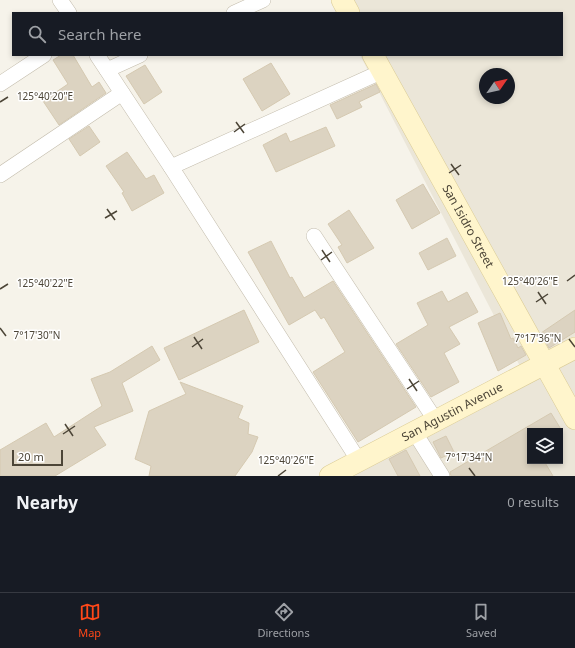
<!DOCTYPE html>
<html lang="en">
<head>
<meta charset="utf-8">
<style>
  body { margin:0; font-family:"Noto Sans",sans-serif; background:#20242c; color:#f1f3f6 }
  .controls { position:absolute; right:12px; bottom:12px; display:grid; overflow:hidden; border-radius:0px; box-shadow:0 2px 6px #0003 }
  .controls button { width:36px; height:36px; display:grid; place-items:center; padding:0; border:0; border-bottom:1px solid #363941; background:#171b24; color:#f1f3f6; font:20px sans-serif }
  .compass { position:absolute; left:479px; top:68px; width:36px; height:36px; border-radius:50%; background:#171b24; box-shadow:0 2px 6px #0003; rotate:56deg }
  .scale { position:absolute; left:12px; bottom:10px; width:51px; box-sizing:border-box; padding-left:4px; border:2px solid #4c4537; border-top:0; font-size:11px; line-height:14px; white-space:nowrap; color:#4c4537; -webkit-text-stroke:3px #fff; paint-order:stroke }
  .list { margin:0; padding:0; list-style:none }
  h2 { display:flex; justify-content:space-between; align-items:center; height:52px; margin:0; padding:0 16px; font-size:17px }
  h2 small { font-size:13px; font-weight:400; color:#9ea1a6 }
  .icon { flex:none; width:22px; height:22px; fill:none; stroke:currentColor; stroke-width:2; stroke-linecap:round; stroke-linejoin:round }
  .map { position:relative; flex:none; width:575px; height:476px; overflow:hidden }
  .search { position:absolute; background:#171b24; box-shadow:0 2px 6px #0003; left:12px; right:12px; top:12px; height:44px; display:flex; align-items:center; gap:10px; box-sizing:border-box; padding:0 14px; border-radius:0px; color:#9ea1a6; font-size:15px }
  .sheet { height:116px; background:#171b24 }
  nav { display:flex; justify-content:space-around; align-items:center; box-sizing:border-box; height:56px; border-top:1px solid #363941; background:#171b24; font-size:11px; color:#9ea1a6 }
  nav a { display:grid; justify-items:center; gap:2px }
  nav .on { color:#ff4819 }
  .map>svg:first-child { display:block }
  .residential { fill:#ebe6d8; fill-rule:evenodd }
  .building { fill:#dcd3c1; stroke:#d5c9b1 }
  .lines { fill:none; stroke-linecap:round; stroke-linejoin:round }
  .street-casing { stroke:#c3bcac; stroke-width:16 }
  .secondary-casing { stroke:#dbcc96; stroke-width:22 }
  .street { stroke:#fff; stroke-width:15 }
  .secondary { stroke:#fff5cc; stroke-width:21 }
  .ticks { fill:none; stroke:#4c4537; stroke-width:1.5 }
  .labels { text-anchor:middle; stroke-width:3; stroke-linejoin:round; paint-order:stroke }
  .street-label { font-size:12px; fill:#4c4537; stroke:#fff }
  .ticks-label { font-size:10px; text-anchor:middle; fill:#4c4537; stroke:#fff; stroke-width:3; stroke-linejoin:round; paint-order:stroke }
</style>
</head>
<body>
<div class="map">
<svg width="575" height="476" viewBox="0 0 575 476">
  <rect width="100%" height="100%" fill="#f6f3ea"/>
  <path class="residential" d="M332 0H575V476H326L525 376 360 55H562V13H338ZM485 74H509V98H485ZM530 431H560V461H530Z"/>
  <g class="building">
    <polygon points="61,55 73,55 92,87 99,82 106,93 59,125 43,101 68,84 53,60"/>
    <polygon points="271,63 290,94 262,111 243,79"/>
    <polygon points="145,65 162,92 144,104 126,76"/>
    <polygon points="376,84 380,92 359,102 362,107 337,119 330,105"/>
    <polygon points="89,126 100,142 80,156 69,139"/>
    <polygon points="326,127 335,146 276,172 263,145 286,133 290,142"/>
    <polygon points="127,152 146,179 154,175 164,193 132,211 122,193 124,192 106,166"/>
    <polygon points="423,184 440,213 412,229 396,200"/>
    <polygon points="349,210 374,248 347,263 338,247 342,245 328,224"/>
    <polygon points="447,238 456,256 428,270 419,253"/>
    <polygon points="271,241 290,278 292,277 304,298 333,281 416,407 358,442 313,372 345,352 324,317 321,319 315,310 289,325 248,252"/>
    <polygon points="442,291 448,302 467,292 478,312 449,327 460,344 444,353 459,382 431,397 396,344 428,325 417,303"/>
    <polygon points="244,310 259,342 179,380 164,348"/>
    <polygon points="575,310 575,332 549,348 541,333"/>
    <polygon points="500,313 511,339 513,338 518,348 521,346 526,355 498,371 478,323"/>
    <polygon points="152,346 160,360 122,383 133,411 94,427 106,445 55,476 0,476 0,450 46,423 54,437 102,406 91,379 110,372"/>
    <polygon points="180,382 243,406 238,418 249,423 248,434 258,437 252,452 235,476 149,476 151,466 135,459 149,411 186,394"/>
    <polygon points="551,413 562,431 530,431 530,461 544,461 553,476 451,476 450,472"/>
    <polygon points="446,436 454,452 441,458 433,442"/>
    <polygon points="406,450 420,476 398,476 389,459"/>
  </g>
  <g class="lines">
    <defs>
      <g id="street">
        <polyline points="60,0 69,13"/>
        <polyline points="234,13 263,0"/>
        <polyline points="97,55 171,167 359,461"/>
        <polyline points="107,70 140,55"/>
        <polyline points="0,84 44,55"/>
        <polyline points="171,167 383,71"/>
        <polyline points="0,175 122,93"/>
        <polyline points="314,236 436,421"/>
        <polyline points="415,433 442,476"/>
      </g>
      <g id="secondary">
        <polyline points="342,0 349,13"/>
        <path id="s1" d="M373 55 575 419"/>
        <path id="s2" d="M330 476 575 348"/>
      </g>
    </defs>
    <use href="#street" class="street-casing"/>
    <use href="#secondary" class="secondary-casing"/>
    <use href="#street" class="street"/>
    <use href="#secondary" class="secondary"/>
  </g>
  <path class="ticks" d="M0 102 8 97M236 122 244 133M234 132 245 124M451 164 459 175M449 173 461 165M107 209 115 220M105 218 117 211M322 250 330 262M321 260 332 252M567 281 575 275M0 289 8 284M538 292 546 304M536 302 548 294M0 328 6 336M194 337 202 349M569 339 575 347M192 347 203 339M409 379 417 391M407 389 419 381M65 424 73 436M63 434 75 426M469 468 475 476M278 476 286 470"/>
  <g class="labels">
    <g class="street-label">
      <text dy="4" stroke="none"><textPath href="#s1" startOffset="196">San Isidro Street</textPath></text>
      <text dy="4" stroke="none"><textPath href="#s2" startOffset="138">San Agustin Avenue</textPath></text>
    </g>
  </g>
  <g class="ticks-label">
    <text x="45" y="100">125°40'20"E</text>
    <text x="530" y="285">125°40'26"E</text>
    <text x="45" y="287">125°40'22"E</text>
    <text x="37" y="339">7°17'30"N</text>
    <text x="538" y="342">7°17'36"N</text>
    <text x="469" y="461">7°17'34"N</text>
    <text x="286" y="464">125°40'26"E</text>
  </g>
</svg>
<div class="controls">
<button><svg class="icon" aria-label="layers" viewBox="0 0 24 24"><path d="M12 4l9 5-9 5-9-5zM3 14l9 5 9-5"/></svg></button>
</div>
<svg class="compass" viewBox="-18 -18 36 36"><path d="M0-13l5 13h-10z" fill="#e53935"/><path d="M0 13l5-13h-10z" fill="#9ea1a6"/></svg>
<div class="scale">20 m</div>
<div class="search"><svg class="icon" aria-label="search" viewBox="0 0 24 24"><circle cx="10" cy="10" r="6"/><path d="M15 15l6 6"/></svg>Search here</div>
</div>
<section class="sheet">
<h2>Nearby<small>0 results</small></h2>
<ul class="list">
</ul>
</section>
<nav>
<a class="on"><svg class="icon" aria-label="map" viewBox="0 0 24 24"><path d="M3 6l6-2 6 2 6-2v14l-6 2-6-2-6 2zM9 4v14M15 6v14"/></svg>Map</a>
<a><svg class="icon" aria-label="directions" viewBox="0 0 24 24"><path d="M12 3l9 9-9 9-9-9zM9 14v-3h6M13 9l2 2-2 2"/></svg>Directions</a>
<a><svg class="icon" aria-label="saved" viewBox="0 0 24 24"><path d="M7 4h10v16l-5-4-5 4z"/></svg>Saved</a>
</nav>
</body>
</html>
